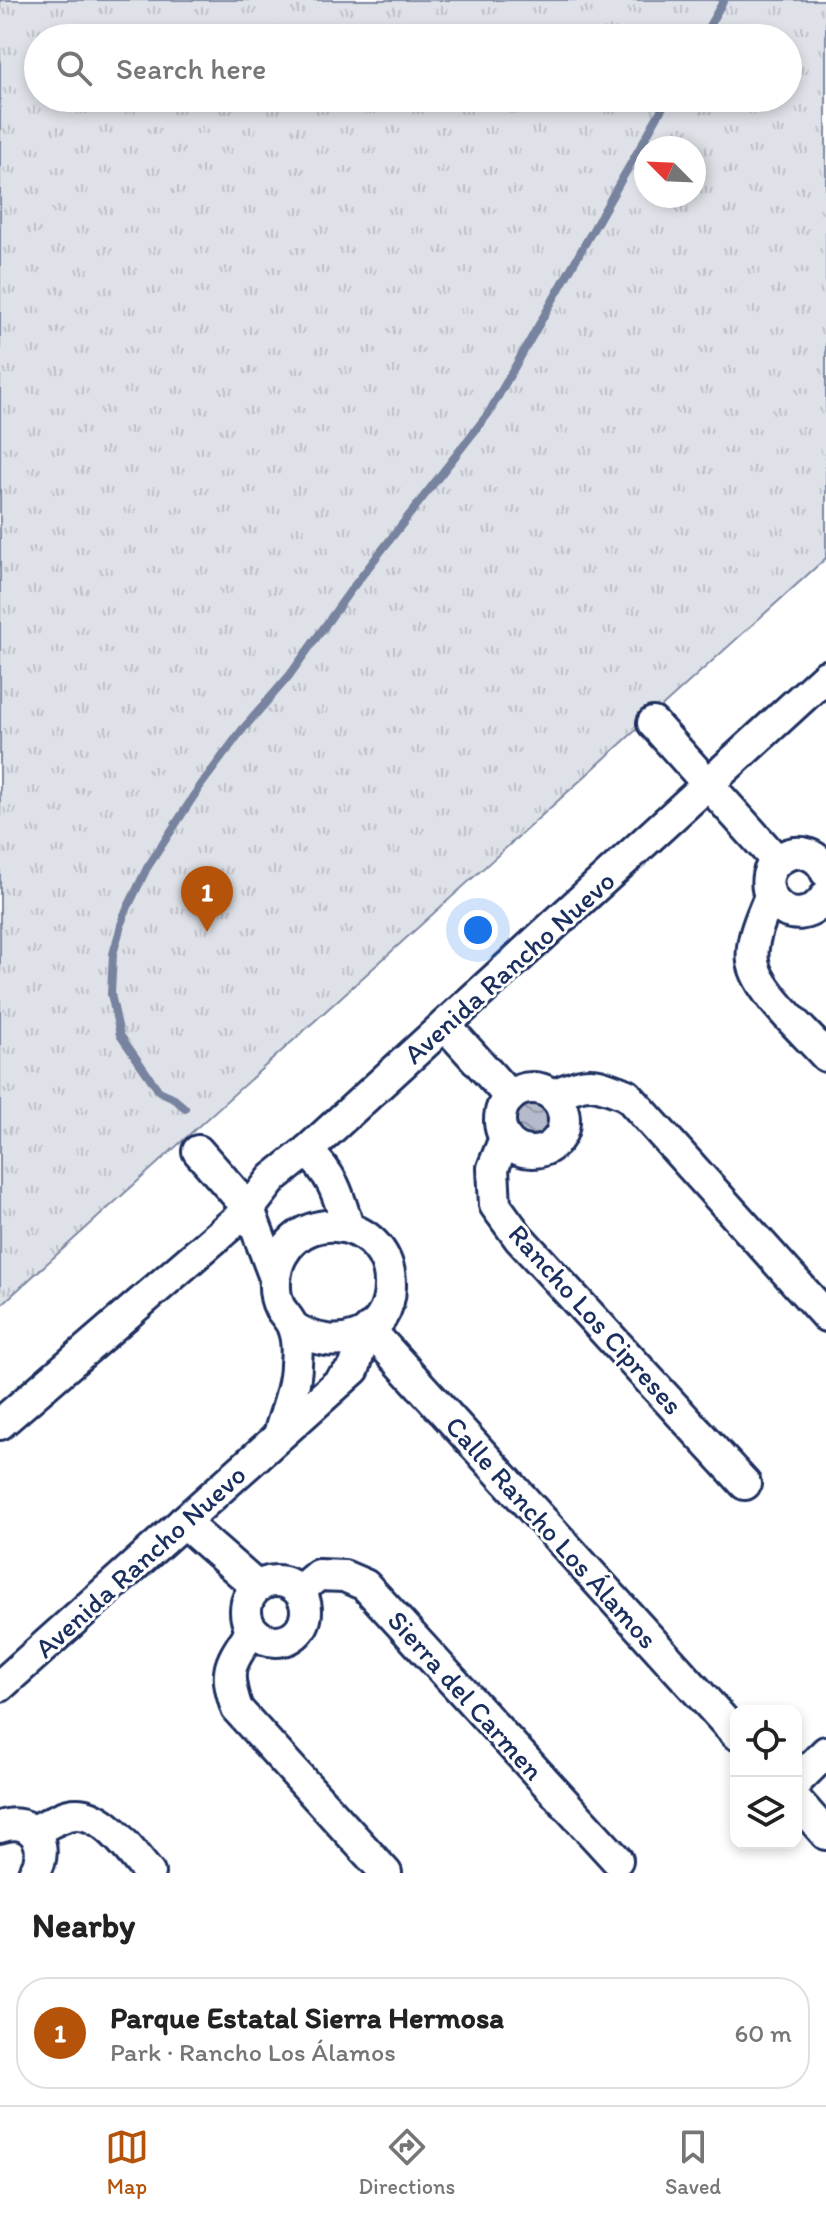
<!DOCTYPE html>
<html lang="en">
<head>
<meta charset="utf-8">
<style>
  body { margin:0; font-family:Itim,sans-serif; background:#f6f6f6; color:#222 }
  .controls { position:absolute; right:24px; bottom:24px; display:grid; overflow:hidden; border-radius:16px; box-shadow:0 4px 12px #0003 }
  .controls button { width:72px; height:72px; display:grid; place-items:center; padding:0; border:0; border-bottom:2px solid #e0e0e0; background:#fff; color:#222; font:40px sans-serif }
  .compass { position:absolute; left:634px; top:136px; width:72px; height:72px; border-radius:50%; background:#fff; box-shadow:0 4px 12px #0003; rotate:294deg }
  .you { position:absolute; left:478px; top:930px; width:28px; height:28px; margin:-20px; border:6px solid #fff; border-radius:50%; background:#1a73e8; box-shadow:0 0 0 12px #1a73e833 }
  .badge { display:grid; place-items:center; width:52px; height:52px; border-radius:50%; background:#b45309; color:#fff; font-size:26px; font-weight:700 }
  .pin { position:absolute; translate:-50% -66px; filter:drop-shadow(0 2px 4px #0008) }
  .pin::after { content:''; position:absolute; top:42px; width:28px; height:24px; background:inherit; clip-path:polygon(0 0,100% 0,50% 100%) }
  .list { margin:0; padding:0; list-style:none }
  h2 { display:flex; justify-content:space-between; align-items:center; height:104px; margin:0; padding:0 32px; font-size:34px }
  h2 small { font-size:26px; font-weight:400; color:#767676 }
  .list li { display:grid; grid-template-columns:52px 1fr auto; gap:24px; align-items:center; box-sizing:border-box; height:112px; margin:0 16px 16px; padding:0 16px; border:2px solid #e0e0e0; border-radius:32px }
  .list b { display:block; font-size:30px; white-space:nowrap }
  .list p { margin:0; font-size:26px; white-space:nowrap; color:#767676 }
  .list em { font-size:26px; font-style:normal; color:#767676 }
  .icon { flex:none; width:44px; height:44px; fill:none; stroke:currentColor; stroke-width:2; stroke-linecap:round; stroke-linejoin:round }
  .map { position:relative; flex:none; width:826px; height:1873px; overflow:hidden }
  .search { position:absolute; background:#fff; box-shadow:0 4px 12px #0003; left:24px; right:24px; top:24px; height:88px; display:flex; align-items:center; gap:20px; box-sizing:border-box; padding:0 28px; border-radius:44px; color:#767676; font-size:30px }
  .sheet { height:232px; background:#fff }
  nav { display:flex; justify-content:space-around; align-items:center; box-sizing:border-box; height:112px; border-top:2px solid #e0e0e0; background:#fff; font-size:22px; color:#767676 }
  nav a { display:grid; justify-items:center; gap:4px }
  nav .on { color:#b45309 }
  .map>svg:first-child { display:block }
  .park { fill:url(#park-tufts); stroke:#7c88a2; stroke-width:2; fill-rule:evenodd }
  .water { fill:url(#water-waves); stroke:#77839f; stroke-width:2 }
  .lines { fill:none; stroke-linecap:round; stroke-linejoin:round }
  .stream { stroke:#77839f; stroke-width:8 }
  .street-casing { stroke:#1b2f5e; stroke-width:36 }
  .street { stroke:#fff; stroke-width:30 }
  .labels { text-anchor:middle; stroke-width:6; stroke-linejoin:round; paint-order:stroke }
  .street-label { font-size:28px; fill:#1b2f5e; stroke:#fff }
</style>
</head>
<body>
<div class="map">
<svg width="826" height="1873" viewBox="0 0 826 1873">
  <defs>
    <pattern id="park-tufts" width="24" height="20" patternUnits="userSpaceOnUse" patternTransform="scale(2)"><rect width="24" height="20" fill="#dee1e7"/><path d="M3 7l-1-3M5 7V3M7 7l1-3M15 17l-1-3M17 17v-4M19 17l1-3" fill="none" stroke="#bec1c9"/></pattern>
    <pattern id="water-waves" width="16" height="10" patternUnits="userSpaceOnUse" patternTransform="scale(2)"><rect width="16" height="10" fill="#b5bbca"/><path d="M0 5q4-4 8 0t8 0" fill="none" stroke="#9298a7"/></pattern>
  </defs>
  <rect width="100%" height="100%" fill="#fff"/>
  <filter id="ink" filterUnits="userSpaceOnUse"><feTurbulence type="fractalNoise" baseFrequency=".0125" numOctaves="2"/><feDisplacementMap in="SourceGraphic" scale="16" xChannelSelector="R" yChannelSelector="G"/><feConvolveMatrix kernelMatrix="1 2 1 2 8 2 1 2 1" color-interpolation-filters="sRGB"/></filter>
  <g filter="url(#ink)">
    <path class="park" d="M0 0H826V558L0 1306ZM38 38H788V98H38ZM646 148H694V196H646Z"/>
    <circle class="water" cx="530" cy="1121" r="18"/>
    <g class="lines">
      <g class="stream">
        <polyline points="702,38 724,0"/>
        <polyline points="185,1108 172,1097 159,1091 120,1035 111,994 113,954 124,915 147,868 201,785 242,730 289,676 350,591 488,414 668,98"/>
      </g>
      <defs>
        <g id="street">
          <polyline points="653,723 777,861"/>
          <path d="M826 872C822 862 814 855 803 853 795 852 787 854 780 859 744 885 793 943 826 896"/>
          <path d="M770 896C762 916 750 940 753 962 758 992 806 1033 826 1056"/>
          <polyline points="445,1025 510,1097"/>
          <circle cx="532" cy="1120" r="32"/>
          <path d="M553 1095C590 1080 591 1081 627 1095L826 1316"/>
          <polyline points="505,1138 493,1168 495,1205 519,1238 745,1484"/>
          <polyline points="198,1151 249,1209 275,1278"/>
          <path d="M307 1151C333 1175 338 1194 348 1227"/>
          <polyline points="369,1329 736,1734"/>
          <polyline points="0,1424 249,1209 273,1178 307,1151 826,676"/>
          <path d="M279 1435C285 1413 296 1387 296 1364 297 1354 297 1338 293 1328 291 1321 284 1314 280 1308 272 1293 274 1269 282 1255 311 1203 390 1225 390 1284 391 1339 334 1355 293 1327"/>
          <polyline points="183,1522 257,1587"/>
          <circle cx="276" cy="1611" r="30"/>
          <polyline points="299,1591 318,1575 344,1576 365,1585 617,1860"/>
          <path d="M252 1630C230 1664 223 1669 237 1709L386 1873"/>
          <polyline points="0,1686 354,1369 360,1349 358,1337"/>
          <polyline points="796,1782 826,1752"/>
          <polyline points="796,1800 826,1834"/>
          <path d="M0 1827C32 1815 52 1846 34 1873"/>
          <path d="M33 1831C45 1826 57 1818 69 1815 102 1807 130 1852 149 1873"/>
        </g>
      </defs>
      <use href="#street" class="street-casing"/>
      <use href="#street" class="street"/>
    </g>
  </g>
  <g class="labels">
    <g class="street-label">
      <text transform="translate(509 967) rotate(-42)" y="10">Avenida Rancho Nuevo</text>
      <text transform="translate(596 1319) rotate(48)" y="10">Rancho Los Cipreses</text>
      <text transform="translate(552 1532) rotate(48)" y="10">Calle Rancho Los Álamos</text>
      <text transform="translate(140 1561) rotate(-42)" y="10">Avenida Rancho Nuevo</text>
      <text transform="translate(466 1695) rotate(48)" y="10">Sierra del Carmen</text>
    </g>
  </g>
</svg>
<div class="controls">
<button><svg class="icon" aria-label="locate" viewBox="0 0 24 24"><circle cx="12" cy="12" r="6"/><path d="M12 2v4M12 18v4M2 12h4M18 12h4"/></svg></button>
<button><svg class="icon" aria-label="layers" viewBox="0 0 24 24"><path d="M12 4l9 5-9 5-9-5zM3 14l9 5 9-5"/></svg></button>
</div>
<svg class="compass" viewBox="-18 -18 36 36"><path d="M0-13l5 13h-10z" fill="#e53935"/><path d="M0 13l5-13h-10z" fill="#767676"/></svg>
<div class="you"></div>
<div class="pin badge" style="left:207px;top:932px">1</div>
<div class="search"><svg class="icon" aria-label="search" viewBox="0 0 24 24"><circle cx="10" cy="10" r="6"/><path d="M15 15l6 6"/></svg>Search here</div>
</div>
<section class="sheet">
<h2>Nearby<small></small></h2>
<ul class="list">
<li><span class="badge">1</span><div><b>Parque Estatal Sierra Hermosa</b><p>Park · Rancho Los Álamos</p></div><em>60 m</em></li>
</ul>
</section>
<nav>
<a class="on"><svg class="icon" aria-label="map" viewBox="0 0 24 24"><path d="M3 6l6-2 6 2 6-2v14l-6 2-6-2-6 2zM9 4v14M15 6v14"/></svg>Map</a>
<a><svg class="icon" aria-label="directions" viewBox="0 0 24 24"><path d="M12 3l9 9-9 9-9-9zM9 14v-3h6M13 9l2 2-2 2"/></svg>Directions</a>
<a><svg class="icon" aria-label="saved" viewBox="0 0 24 24"><path d="M7 4h10v16l-5-4-5 4z"/></svg>Saved</a>
</nav>
</body>
</html>
